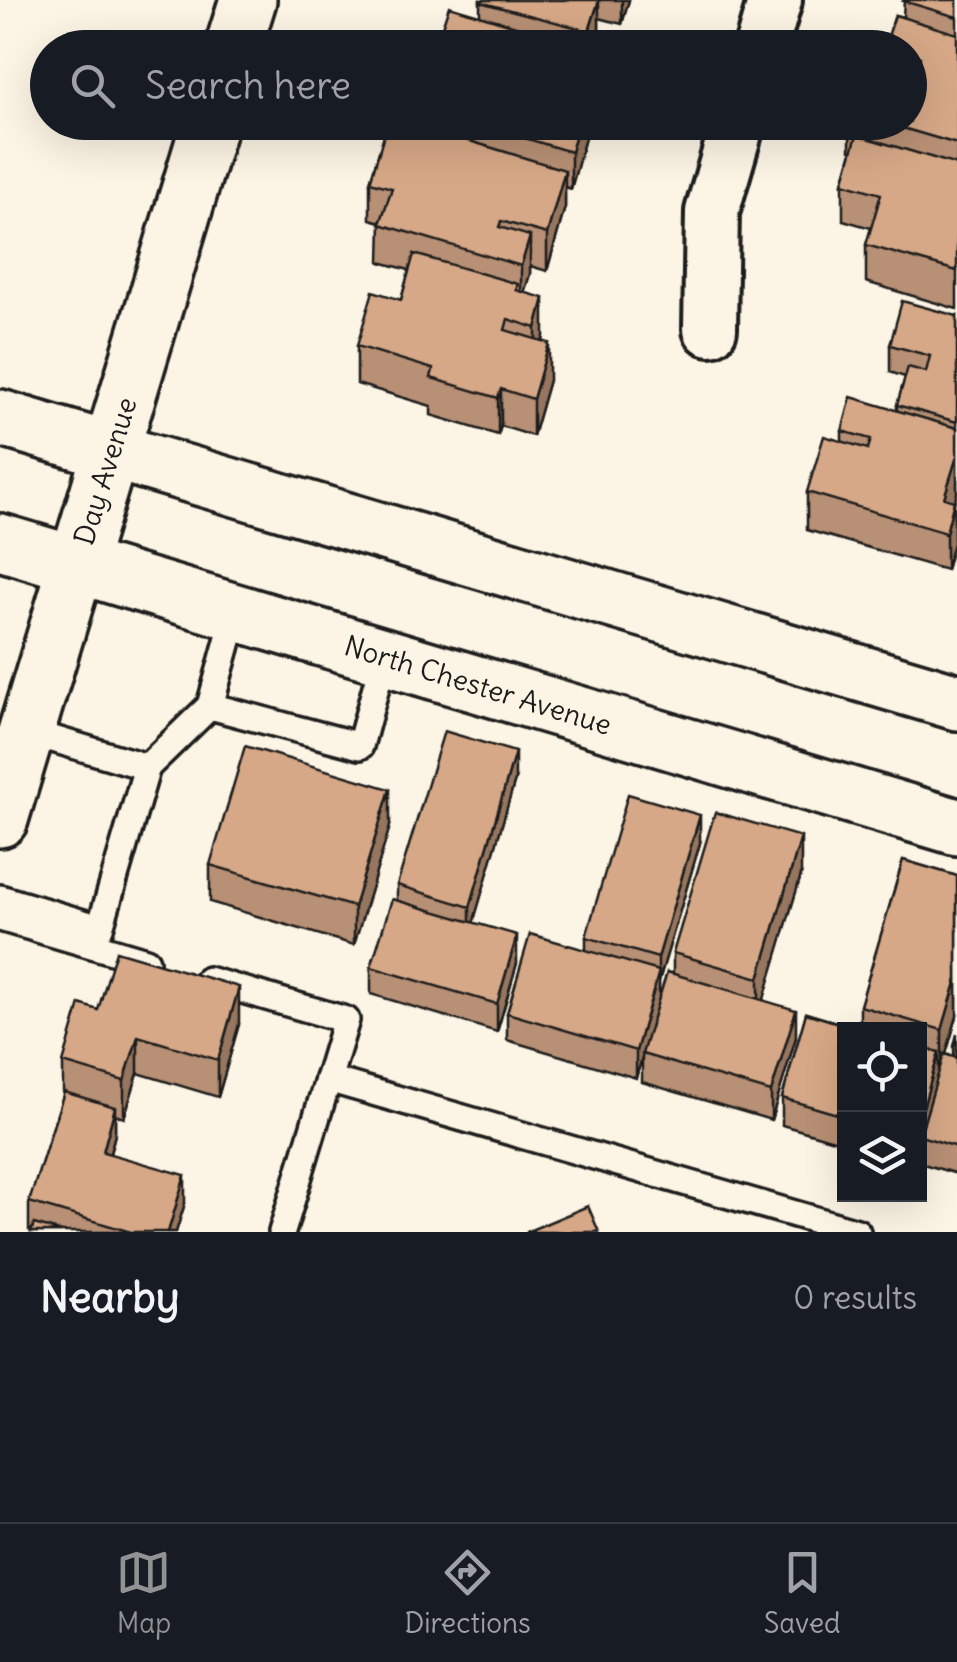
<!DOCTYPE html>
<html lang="en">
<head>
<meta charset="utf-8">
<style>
  body { margin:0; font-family:Delius,sans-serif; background:#20242c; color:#f1f3f6 }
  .controls { position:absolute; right:30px; bottom:30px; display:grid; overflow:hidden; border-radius:0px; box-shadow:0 10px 40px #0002 }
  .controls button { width:90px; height:90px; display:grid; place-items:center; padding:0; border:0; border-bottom:2px solid #363941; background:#171b24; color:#f1f3f6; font:50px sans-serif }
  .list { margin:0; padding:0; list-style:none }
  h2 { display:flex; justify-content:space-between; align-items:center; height:130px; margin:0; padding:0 40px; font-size:42px }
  h2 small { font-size:32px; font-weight:400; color:#9ea1a6 }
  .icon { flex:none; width:55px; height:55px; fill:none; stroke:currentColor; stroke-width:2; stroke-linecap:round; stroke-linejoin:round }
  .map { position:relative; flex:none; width:957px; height:1232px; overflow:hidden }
  .search { position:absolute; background:#171b24; box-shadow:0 10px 40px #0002; left:30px; right:30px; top:30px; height:110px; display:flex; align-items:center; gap:25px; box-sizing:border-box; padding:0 35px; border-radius:55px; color:#9ea1a6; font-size:38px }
  .sheet { height:290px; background:#171b24 }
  nav { display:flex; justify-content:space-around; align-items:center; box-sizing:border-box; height:140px; border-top:2px solid #363941; background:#171b24; font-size:28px; color:#9ea1a6 }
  nav a { display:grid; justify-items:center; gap:5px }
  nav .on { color:#919294 }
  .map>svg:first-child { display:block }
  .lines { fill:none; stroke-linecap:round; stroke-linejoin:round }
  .service-casing { stroke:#1c1c1c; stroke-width:32 }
  .minor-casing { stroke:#1c1c1c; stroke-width:60 }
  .tertiary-casing { stroke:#1c1c1c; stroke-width:62 }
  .secondary-casing { stroke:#1c1c1c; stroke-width:62 }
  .service { stroke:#fcf5e5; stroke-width:25 }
  .minor { stroke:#fcf5e5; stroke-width:52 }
  .tertiary { stroke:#fcf5e5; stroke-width:55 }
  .secondary { stroke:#fcf5e5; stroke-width:55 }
  .wall { fill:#b89074; stroke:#1c1c1c; stroke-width:2.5 }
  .shaded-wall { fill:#96765e; stroke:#1c1c1c; stroke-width:2.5 }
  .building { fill:#d6a887; stroke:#1c1c1c; stroke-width:2.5 }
  .labels { text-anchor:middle; stroke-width:8; stroke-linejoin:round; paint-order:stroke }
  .street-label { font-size:28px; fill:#1c1c1c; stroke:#fcf5e5 }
</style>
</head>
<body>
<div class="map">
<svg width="957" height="1232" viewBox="0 0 957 1232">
  <rect width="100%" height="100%" fill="#fcf5e5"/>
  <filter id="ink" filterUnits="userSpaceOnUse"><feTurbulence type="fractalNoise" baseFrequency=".01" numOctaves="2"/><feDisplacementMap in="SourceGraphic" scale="20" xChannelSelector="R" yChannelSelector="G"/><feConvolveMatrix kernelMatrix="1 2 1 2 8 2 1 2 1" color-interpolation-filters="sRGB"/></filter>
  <g filter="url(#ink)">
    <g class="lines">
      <defs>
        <g id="service">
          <polyline points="236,612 210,706 360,746 384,657"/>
          <polyline points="147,767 210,706"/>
          <polyline points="0,898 100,928 147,767 26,731"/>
          <polyline points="0,918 146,961"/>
          <polyline points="208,980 346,1020 282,1232"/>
          <polyline points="328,1079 857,1232"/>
        </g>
        <g id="minor">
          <polyline points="761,48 775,0"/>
          <polyline points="710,329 712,212 738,122"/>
        </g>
        <g id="tertiary">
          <polyline points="233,48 248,0"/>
          <polyline points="0,819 210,122"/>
        </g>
        <g id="secondary">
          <polyline points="0,418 957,702"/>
          <polyline points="0,542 957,827"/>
        </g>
      </defs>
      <use href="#service" class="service-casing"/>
      <use href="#minor" class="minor-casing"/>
      <use href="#tertiary" class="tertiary-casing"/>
      <use href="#secondary" class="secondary-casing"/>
      <use href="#service" class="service"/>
      <use href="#minor" class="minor"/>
      <use href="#tertiary" class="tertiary"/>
      <use href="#secondary" class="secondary"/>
    </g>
    <g class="wall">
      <polygon points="480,0 629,0 622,24 599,18 599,36 596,48 435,48 480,15"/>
      <polygon points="904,0 957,0 957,309 866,282 866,245 871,228 843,220 843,183 852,151 850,150 850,122 910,122 910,48 885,48 895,15 903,17"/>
      <polygon points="388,122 586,122 586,134 571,189 565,187 565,207 547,271 530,266 530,274 524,292 544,336 543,341 549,380 533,436 501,426 498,435 431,415 431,406 357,384 357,346 401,300 409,270 380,262 381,222 370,219 370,182"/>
      <polygon points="957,316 957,493 954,501 954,539 946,570 807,530 807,492 842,441 842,431 897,410 897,405 905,377 890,372 890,345"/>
      <polygon points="515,780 473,923 517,963 497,1032 371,994 371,967 397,900 397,885"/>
      <polygon points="390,826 354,945 210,902 210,865"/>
      <polygon points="700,843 659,981 659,999 673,974 673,953 801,875 763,1001 796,1037 771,1120 642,1082 642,1057 636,1078 507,1040 507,1013 586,950 586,937"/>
      <polygon points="903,860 957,876 957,1016 946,1054 954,1057 954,1046 957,1034 957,1174 920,1163 920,1030 844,1030 844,1143 782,1125 782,1098 806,1013 860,1029 860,1006"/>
      <polygon points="98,1010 239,1024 218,1097 138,1073 124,1118 115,1115 115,1134 110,1154 185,1203 176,1232 31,1232 32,1230 29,1230 29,1202 63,1096 63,1063"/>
    </g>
    <g class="shaded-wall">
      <polygon points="599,0 599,36 596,48 589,48 589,31"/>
      <polygon points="622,0 629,0 622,24"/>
      <polygon points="579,122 586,122 586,134 571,189 571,152"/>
      <polygon points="565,170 565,207 547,271 547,234"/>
      <polygon points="530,236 530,274 521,303 521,266"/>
      <polygon points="544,298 544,336 536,365 536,328"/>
      <polygon points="549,343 549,380 533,436 533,399"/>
      <polygon points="501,389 501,426 498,435 498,398"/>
      <polygon points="957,456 957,493 944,535 944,498"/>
      <polygon points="954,501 954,539 946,570 946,533"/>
      <polygon points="515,752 515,780 470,934 470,907"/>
      <polygon points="390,789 390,826 354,945 354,907"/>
      <polygon points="700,815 700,843 659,981 659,999 636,1078 636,1051 658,976 658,958"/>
      <polygon points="801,837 801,875 759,1016 759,978"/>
      <polygon points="517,935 517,963 497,1032 497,1004"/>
      <polygon points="957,979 957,1016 942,1067 942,1030"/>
      <polygon points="239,987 239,1024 218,1097 218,1060"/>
      <polygon points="796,1010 796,1037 771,1120 771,1092"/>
      <polygon points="138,1036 138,1073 124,1118 124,1081"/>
      <polygon points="939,1052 939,1080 920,1136 920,1145 920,1118"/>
      <polygon points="115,1107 115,1134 103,1179 103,1152"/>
      <polygon points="185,1175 185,1203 176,1232 168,1232"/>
    </g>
    <g class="building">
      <polygon points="480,0 599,0 589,31 480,2"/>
      <polygon points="904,0 957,0 957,17 903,1"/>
      <polygon points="449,6 589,48 435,48"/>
      <polygon points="895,15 957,34 957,144 882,122 910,122 910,70 916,72 920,57 910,54 910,48 885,46"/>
      <polygon points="388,122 407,122 565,170 547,234 501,221 499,227 530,236 521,266 380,224 392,188 370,182"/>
      <polygon points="471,122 579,122 571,152"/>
      <polygon points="857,135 957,165 957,271 866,245 881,194 843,183"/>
      <polygon points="414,254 518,284 516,290 544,298 536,328 508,319 505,330 549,343 533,399 501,389 498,398 431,378 433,369 357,346 373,291 401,300"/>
      <polygon points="902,301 957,316 957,422 897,405 908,367 926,372 930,356 890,345"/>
      <polygon points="851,397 957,428 957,456 944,498 954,501 946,533 807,492 824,436 868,449 871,439 842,431"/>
      <polygon points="444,731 515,752 470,907 397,885"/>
      <polygon points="245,746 390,789 354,907 210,865"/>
      <polygon points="628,794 700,815 658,958 586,937"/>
      <polygon points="715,812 801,837 759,978 673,953"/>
      <polygon points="903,860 957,876 957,979 942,1030 860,1006"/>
      <polygon points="392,899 517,935 497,1004 371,967"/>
      <polygon points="530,934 659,971 636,1051 507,1013"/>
      <polygon points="116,951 239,987 218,1060 138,1036 124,1081 63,1063 80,1004 98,1010"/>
      <polygon points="667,972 796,1010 771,1092 642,1054"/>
      <polygon points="806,1013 861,1030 844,1030 844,1116 782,1098"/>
      <polygon points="920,1047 939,1052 920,1118"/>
      <polygon points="944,1054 957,1058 957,1147 920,1136"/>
      <polygon points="64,1092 115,1107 103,1152 185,1175 168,1232 131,1232 29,1202"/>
      <polygon points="588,1206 599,1232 526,1232"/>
      <polygon points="34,1224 62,1232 31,1232"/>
    </g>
  </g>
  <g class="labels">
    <g class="street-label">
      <text transform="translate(105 471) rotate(-73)" y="10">Day Avenue</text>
      <text transform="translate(478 685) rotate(17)" y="10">North Chester Avenue</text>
    </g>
  </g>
</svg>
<div class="controls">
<button><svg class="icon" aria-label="locate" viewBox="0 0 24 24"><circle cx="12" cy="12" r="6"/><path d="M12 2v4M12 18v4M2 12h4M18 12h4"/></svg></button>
<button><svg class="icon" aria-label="layers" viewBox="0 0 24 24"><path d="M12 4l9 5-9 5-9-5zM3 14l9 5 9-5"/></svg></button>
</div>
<div class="search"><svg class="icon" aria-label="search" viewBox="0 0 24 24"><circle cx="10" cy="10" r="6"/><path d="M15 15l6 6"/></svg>Search here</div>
</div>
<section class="sheet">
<h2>Nearby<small>0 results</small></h2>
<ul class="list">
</ul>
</section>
<nav>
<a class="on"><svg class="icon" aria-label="map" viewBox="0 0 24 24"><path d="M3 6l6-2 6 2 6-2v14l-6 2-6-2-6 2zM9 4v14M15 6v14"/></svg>Map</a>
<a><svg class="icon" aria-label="directions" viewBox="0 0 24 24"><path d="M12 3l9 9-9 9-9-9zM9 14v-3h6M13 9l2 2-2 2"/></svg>Directions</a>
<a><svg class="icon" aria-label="saved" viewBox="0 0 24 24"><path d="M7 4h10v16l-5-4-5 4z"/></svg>Saved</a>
</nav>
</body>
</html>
